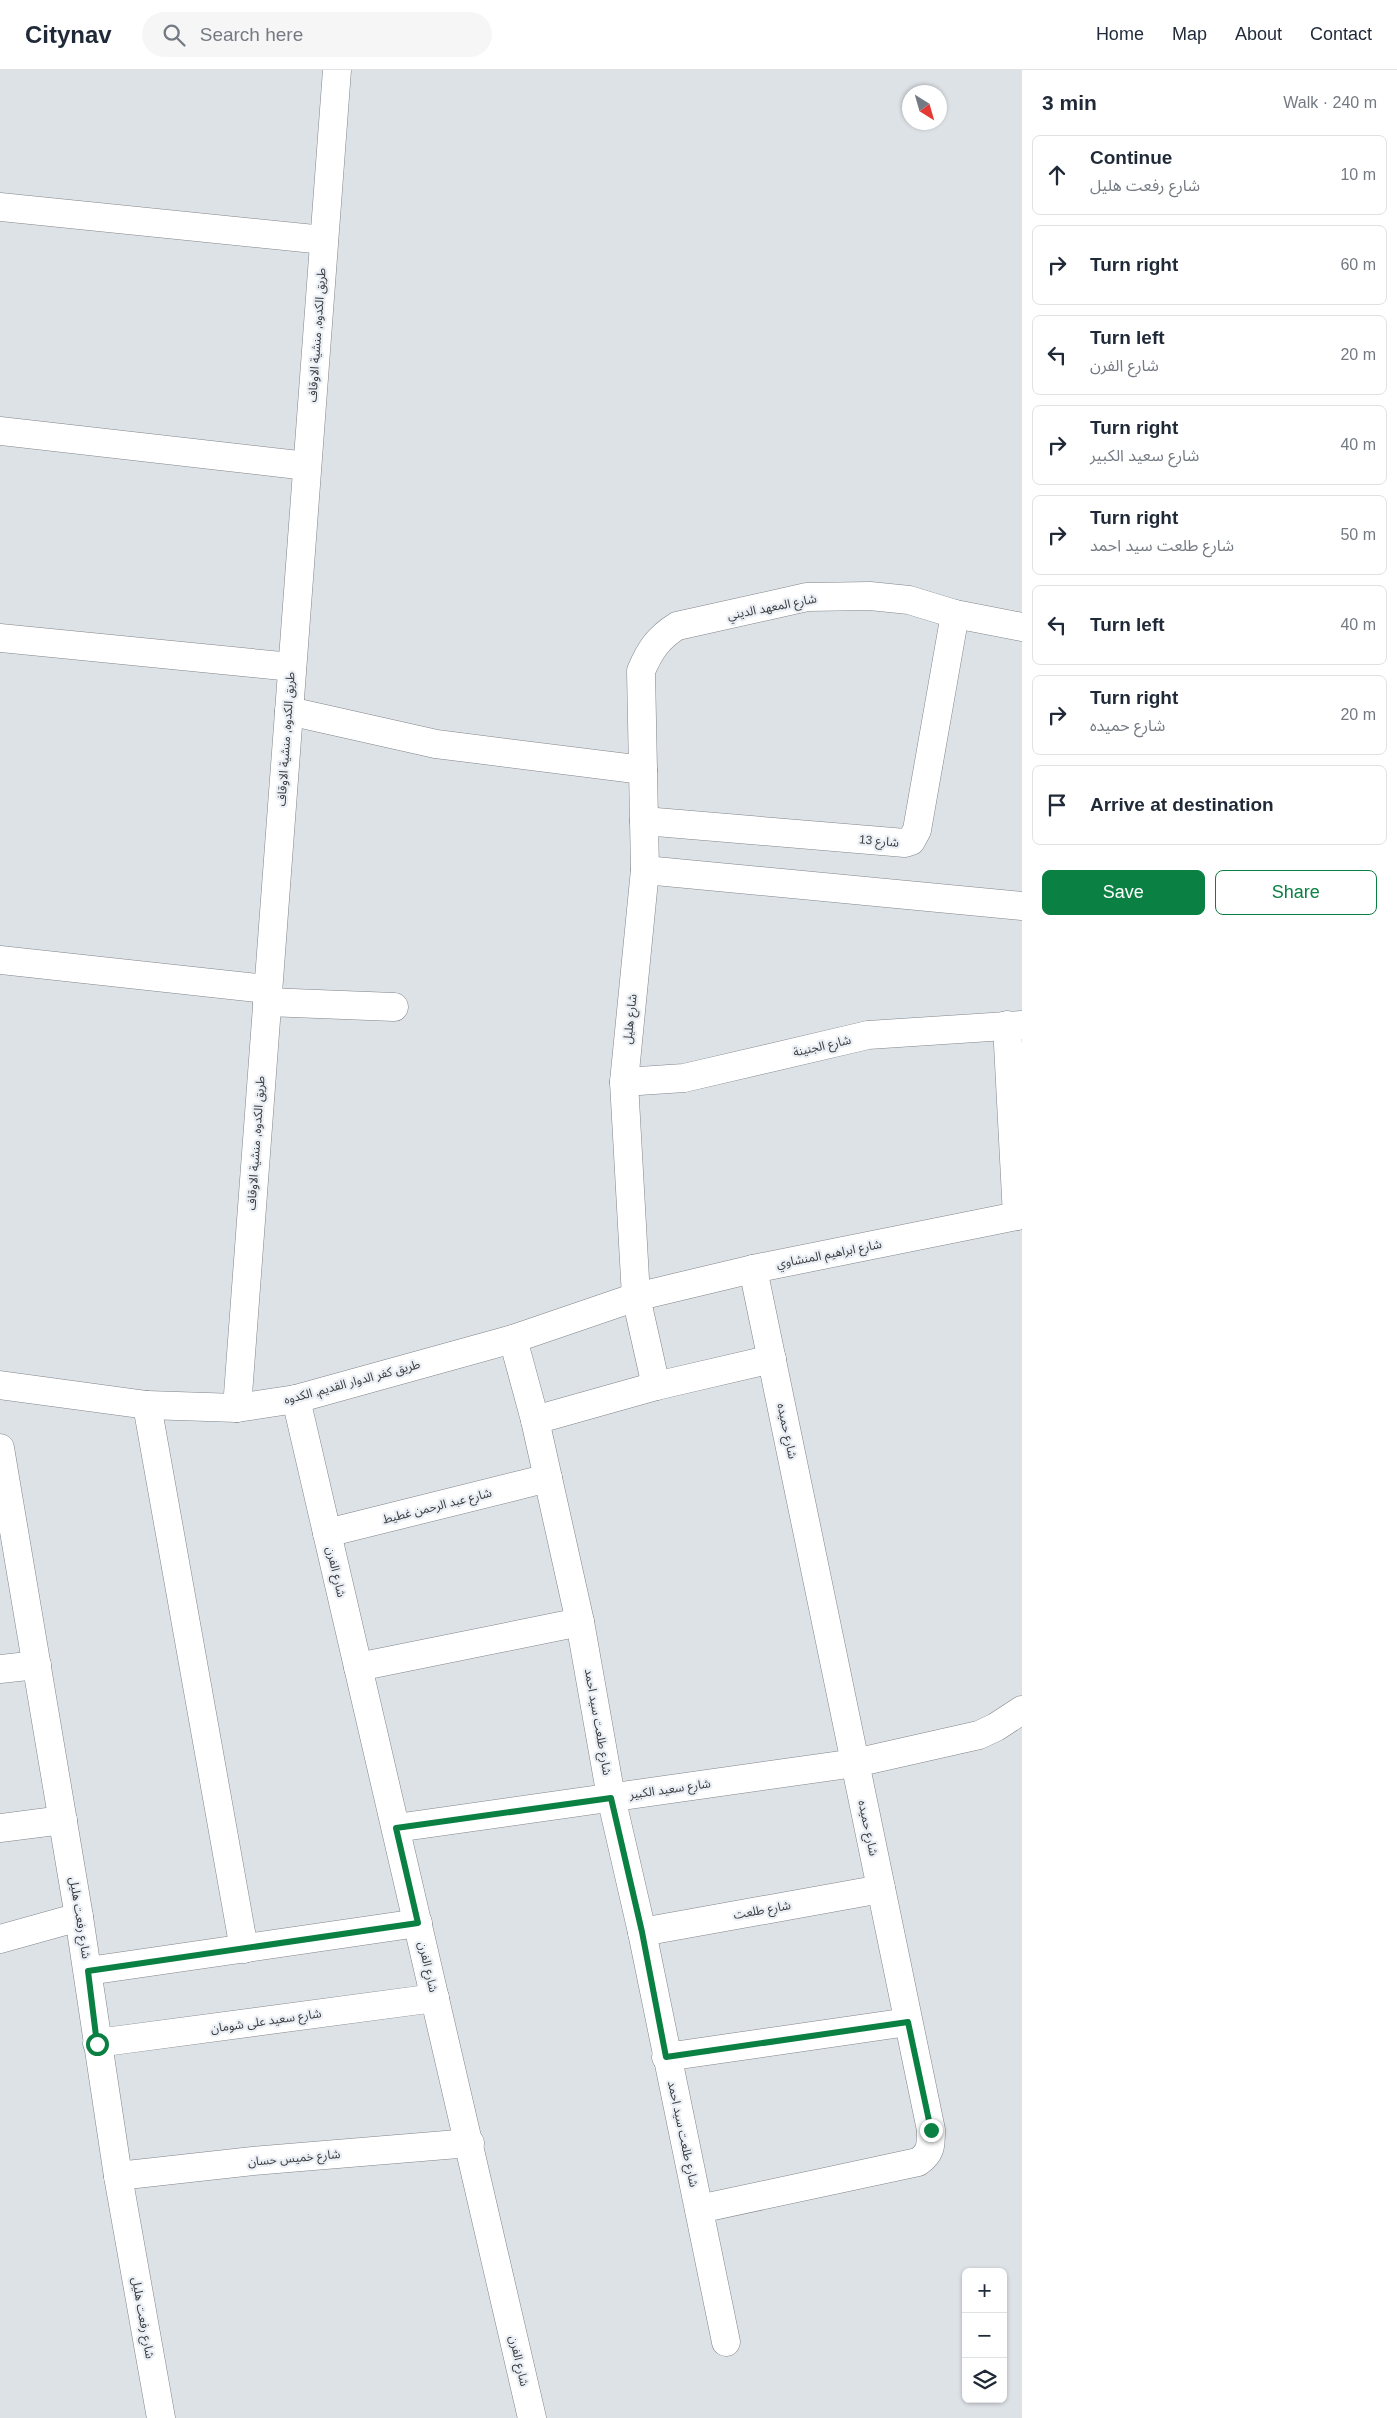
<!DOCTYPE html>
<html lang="en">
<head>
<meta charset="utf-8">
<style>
  body { margin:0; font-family:Arial,"Noto Sans Arabic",sans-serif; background:#f6f6f7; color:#1f2937 }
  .controls { position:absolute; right:15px; bottom:15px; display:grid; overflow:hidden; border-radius:8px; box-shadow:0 1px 4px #0004 }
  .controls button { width:45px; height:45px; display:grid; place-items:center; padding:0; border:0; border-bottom:1px solid #e0e1e3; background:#fff; color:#1f2937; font:25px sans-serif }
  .compass { position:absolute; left:902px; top:15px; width:45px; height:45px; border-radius:50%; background:#fff; box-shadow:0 1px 4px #0004; rotate:143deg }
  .stop { position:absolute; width:15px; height:15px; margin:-11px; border:4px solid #0b8043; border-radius:50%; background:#fff }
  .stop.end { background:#0b8043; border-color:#fff; box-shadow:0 1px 5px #0008 }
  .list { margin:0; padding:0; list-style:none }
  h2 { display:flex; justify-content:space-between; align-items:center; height:65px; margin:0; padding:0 20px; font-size:21px }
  h2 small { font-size:16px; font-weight:400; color:#747a83 }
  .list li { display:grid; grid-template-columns:32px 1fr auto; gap:15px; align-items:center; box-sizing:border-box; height:80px; margin:0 10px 10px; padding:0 10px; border:1px solid #e0e1e3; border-radius:8px }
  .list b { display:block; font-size:19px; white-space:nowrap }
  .list p { margin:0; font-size:16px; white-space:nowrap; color:#747a83 }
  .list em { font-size:16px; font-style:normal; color:#747a83 }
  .actions { display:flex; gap:10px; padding:15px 20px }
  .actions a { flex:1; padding:11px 0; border:1px solid #0b8043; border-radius:8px; text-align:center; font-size:18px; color:#0b8043 }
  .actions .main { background:#0b8043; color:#fff }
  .icon { flex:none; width:28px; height:28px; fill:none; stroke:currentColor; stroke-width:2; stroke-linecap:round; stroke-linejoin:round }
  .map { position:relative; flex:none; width:1022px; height:2348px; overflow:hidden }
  header { display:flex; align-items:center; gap:30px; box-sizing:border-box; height:70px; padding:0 25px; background:#fff; border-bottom:1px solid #e0e1e3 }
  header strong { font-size:24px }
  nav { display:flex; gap:28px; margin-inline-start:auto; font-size:18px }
  .search { width:350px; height:45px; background:#f6f6f7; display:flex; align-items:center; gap:12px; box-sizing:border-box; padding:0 18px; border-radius:28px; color:#747a83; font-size:19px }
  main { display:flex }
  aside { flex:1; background:#fff }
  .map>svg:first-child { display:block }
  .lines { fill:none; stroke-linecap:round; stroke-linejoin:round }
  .street-casing { stroke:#80858a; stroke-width:29 }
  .street { stroke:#fff; stroke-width:28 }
  .route { stroke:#0b8043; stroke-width:6 }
  .labels { text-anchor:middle; stroke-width:4.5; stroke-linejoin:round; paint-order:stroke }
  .street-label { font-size:12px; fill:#393b3d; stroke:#eaeff5 }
</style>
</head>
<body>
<header>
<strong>Citynav</strong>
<div class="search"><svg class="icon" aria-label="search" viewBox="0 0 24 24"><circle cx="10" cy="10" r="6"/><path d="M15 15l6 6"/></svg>Search here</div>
<nav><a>Home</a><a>Map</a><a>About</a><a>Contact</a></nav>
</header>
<main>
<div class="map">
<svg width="1022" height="2348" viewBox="0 0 1022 2348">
  <rect width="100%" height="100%" fill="#dde2e7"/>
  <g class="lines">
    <defs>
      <g id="street">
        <polyline points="0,137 324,170"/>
        <polyline points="0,361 307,396"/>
        <polyline points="0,568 292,597"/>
        <polyline points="289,641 436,674 643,700"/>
        <polyline points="644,751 905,773 911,771 917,760 955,544"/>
        <polyline points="645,800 1022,836"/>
        <polyline points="0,890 267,919"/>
        <polyline points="267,932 394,937"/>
        <polyline points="1007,955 1017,1146"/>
        <polyline points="624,1012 684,1008 868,965 1022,955"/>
        <polyline points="513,1269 535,1350 580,1552 611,1727 642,1862 726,2272"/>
        <polyline points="0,1315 147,1335 237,1338 296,1329 513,1269 636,1227 753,1199 1022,1145"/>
        <path d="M656 1316 636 1227 624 1012 645 800 641 601C650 580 658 568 677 556L807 527 870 526 909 530 955 544 1022 557"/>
        <polyline points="296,1329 532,2348"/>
        <polyline points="147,1335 244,1879"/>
        <polyline points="237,1338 337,0"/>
        <polyline points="535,1350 656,1316 772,1289"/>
        <polyline points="0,1378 79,1847 118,2106 161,2348"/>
        <polyline points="327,1463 548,1408"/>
        <polyline points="358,1597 580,1552"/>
        <polyline points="0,1599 37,1595"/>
        <polyline points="0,1758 63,1750"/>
        <polyline points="396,1758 855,1693 979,1665 996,1657 1022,1640"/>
        <polyline points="642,1862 881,1819"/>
        <polyline points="0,1869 79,1847"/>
        <polyline points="88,1901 418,1853"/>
        <polyline points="97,1973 435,1928"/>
        <polyline points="666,1987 908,1952"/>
        <polyline points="118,2106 253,2091 470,2073"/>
        <path d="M699 2139 918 2092C931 2083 931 2076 931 2060L753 1199"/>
      </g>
    </defs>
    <use href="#street" class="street-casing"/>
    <use href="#street" class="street"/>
  </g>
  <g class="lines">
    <polyline class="route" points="97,1974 88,1901 418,1853 396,1758 611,1728 642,1862 666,1987 908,1952 931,2060"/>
  </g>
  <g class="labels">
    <g class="street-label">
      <text transform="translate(317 265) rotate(-86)" y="4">طريق الكدوه, منشية الاوقاف</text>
      <text transform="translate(772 537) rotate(-11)" y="4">شارع المعهد الديني</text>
      <text transform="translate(286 669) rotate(-86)" y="4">طريق الكدوه, منشية الاوقاف</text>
      <text transform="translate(879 771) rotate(5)" y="4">شارع 13</text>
      <text transform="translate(630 949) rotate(-84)" y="4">شارع هليل</text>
      <text transform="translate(822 976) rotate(-13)" y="4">شارع الجنينة</text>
      <text transform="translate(256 1073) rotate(-86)" y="4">طريق الكدوه, منشية الاوقاف</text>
      <text transform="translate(829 1184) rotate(-11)" y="4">شارع ابراهيم المنشاوي</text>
      <text transform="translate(352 1312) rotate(-15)" y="4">طريق كفر الدوار القديم, الكدوه</text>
      <text transform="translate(787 1361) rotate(78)" y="4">شارع حميده</text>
      <text transform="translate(437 1436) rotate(-14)" y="4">شارع عبد الرحمن غطيط</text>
      <text transform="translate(336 1502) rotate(77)" y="4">شارع الفرن</text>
      <text transform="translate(598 1652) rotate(80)" y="4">شارع طلعت سيد احمد</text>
      <text transform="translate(670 1719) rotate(-8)" y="4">شارع سعيد الكبير</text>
      <text transform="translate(868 1758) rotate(78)" y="4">شارع حميده</text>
      <text transform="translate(762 1840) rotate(-10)" y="4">شارع طلعت</text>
      <text transform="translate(80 1848) rotate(81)" y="4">شارع رفعت هليل</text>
      <text transform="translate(428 1897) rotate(77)" y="4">شارع الفرن</text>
      <text transform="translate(266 1951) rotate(-8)" y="4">شارع سعيد على شومان</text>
      <text transform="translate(683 2064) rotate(78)" y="4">شارع طلعت سيد احمد</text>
      <text transform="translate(294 2088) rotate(-5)" y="4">شارع خميس حسان</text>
      <text transform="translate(143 2248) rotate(80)" y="4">شارع رفعت هليل</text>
      <text transform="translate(519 2291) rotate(77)" y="4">شارع الفرن</text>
    </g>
  </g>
</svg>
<div class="controls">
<button>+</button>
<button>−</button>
<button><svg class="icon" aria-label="layers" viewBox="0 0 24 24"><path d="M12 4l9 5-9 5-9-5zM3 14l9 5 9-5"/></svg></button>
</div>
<svg class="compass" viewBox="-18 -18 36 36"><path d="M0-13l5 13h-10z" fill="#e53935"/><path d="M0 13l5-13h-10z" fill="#747a83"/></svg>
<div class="stop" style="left:97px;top:1974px"></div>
<div class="stop end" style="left:931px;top:2060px"></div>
</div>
<aside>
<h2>3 min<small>Walk · 240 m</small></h2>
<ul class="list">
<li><svg class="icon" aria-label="ahead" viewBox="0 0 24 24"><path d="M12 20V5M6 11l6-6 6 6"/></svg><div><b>Continue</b><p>شارع رفعت هليل</p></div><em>10 m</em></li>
<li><svg class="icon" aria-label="right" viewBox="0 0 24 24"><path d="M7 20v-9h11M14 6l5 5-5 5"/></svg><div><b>Turn right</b></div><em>60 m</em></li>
<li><svg class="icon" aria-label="left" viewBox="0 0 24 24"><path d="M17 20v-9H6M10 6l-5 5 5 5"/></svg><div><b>Turn left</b><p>شارع الفرن</p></div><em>20 m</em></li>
<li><svg class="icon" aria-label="right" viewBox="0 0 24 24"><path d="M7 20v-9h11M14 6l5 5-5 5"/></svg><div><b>Turn right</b><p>شارع سعيد الكبير</p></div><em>40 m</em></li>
<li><svg class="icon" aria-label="right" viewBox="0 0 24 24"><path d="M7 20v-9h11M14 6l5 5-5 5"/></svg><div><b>Turn right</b><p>شارع طلعت سيد احمد</p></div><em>50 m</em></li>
<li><svg class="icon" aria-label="left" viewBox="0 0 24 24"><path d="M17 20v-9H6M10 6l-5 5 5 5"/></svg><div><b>Turn left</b></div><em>40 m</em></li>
<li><svg class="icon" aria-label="right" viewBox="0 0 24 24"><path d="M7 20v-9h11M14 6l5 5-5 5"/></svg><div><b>Turn right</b><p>شارع حميده</p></div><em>20 m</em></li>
<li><svg class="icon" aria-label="arrive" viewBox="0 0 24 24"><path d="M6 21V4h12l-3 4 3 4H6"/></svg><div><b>Arrive at destination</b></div></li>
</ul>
<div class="actions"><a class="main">Save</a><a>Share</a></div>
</aside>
</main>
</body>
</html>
